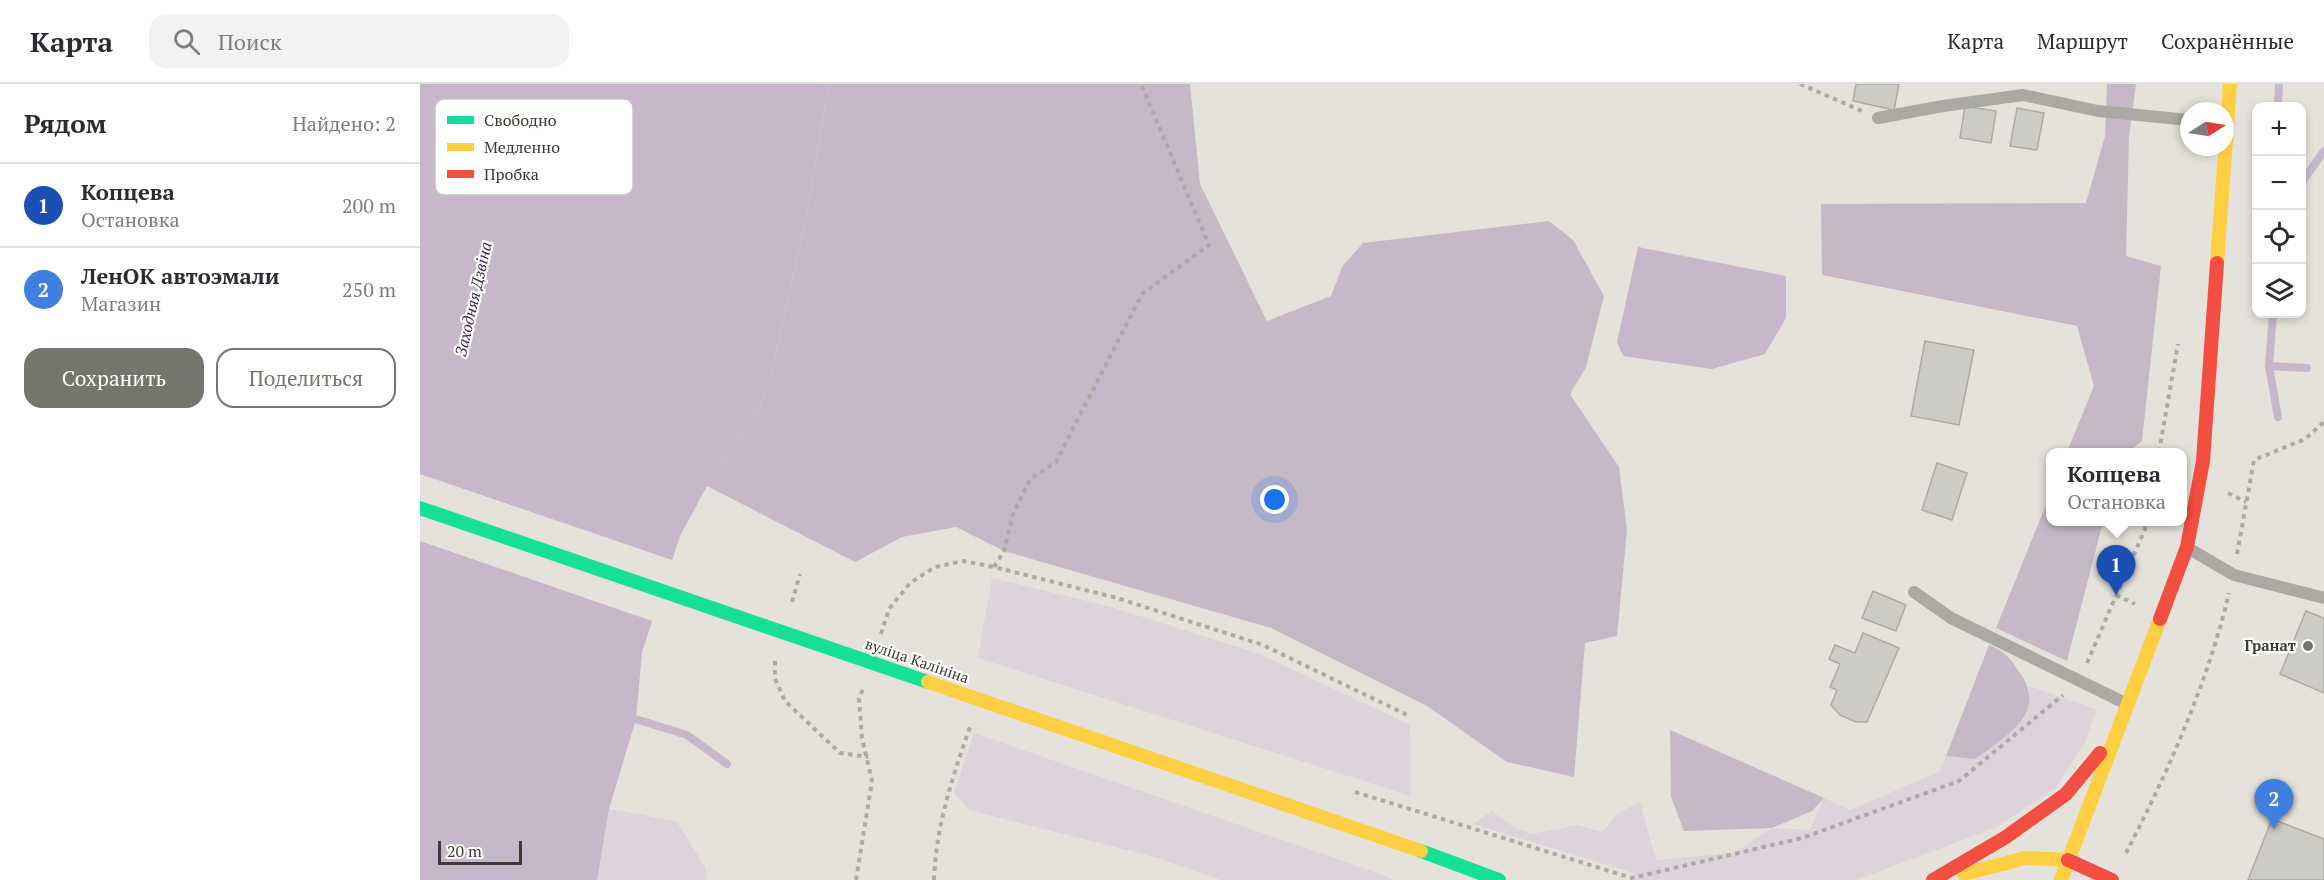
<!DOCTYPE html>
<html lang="ru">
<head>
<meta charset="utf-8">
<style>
  body { margin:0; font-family:"PT Serif",serif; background:#f2f2f3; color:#2b2b33 }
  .controls { position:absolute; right:18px; top:18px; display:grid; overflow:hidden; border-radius:12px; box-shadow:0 3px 9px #0003 }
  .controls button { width:54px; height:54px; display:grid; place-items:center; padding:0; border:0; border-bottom:2px solid #e1e1e2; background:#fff; color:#2b2b33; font:30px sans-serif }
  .compass { position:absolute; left:1760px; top:18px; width:54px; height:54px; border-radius:50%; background:#fff; box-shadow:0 3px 9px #0003; rotate:78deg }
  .scale { position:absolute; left:18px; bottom:15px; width:84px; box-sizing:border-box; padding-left:6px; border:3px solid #3b3a33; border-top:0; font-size:16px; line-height:21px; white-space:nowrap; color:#3b3a33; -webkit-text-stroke:4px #fff; paint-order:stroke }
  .you { position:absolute; left:855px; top:416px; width:21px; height:21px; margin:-15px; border:4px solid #fff; border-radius:50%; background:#1a73e8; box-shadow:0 0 0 9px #1a73e833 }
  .badge { display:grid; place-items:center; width:39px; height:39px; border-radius:50%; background:#76756d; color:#fff; font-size:20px; font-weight:700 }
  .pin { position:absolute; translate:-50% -50px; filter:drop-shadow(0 2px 3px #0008) }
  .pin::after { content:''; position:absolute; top:32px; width:21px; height:18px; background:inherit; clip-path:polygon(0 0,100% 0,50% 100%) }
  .popup { position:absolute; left:1626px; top:364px; width:141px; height:78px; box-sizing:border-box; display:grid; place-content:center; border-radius:12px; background:#fff; filter:drop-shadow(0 2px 4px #0005); font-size:20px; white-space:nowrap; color:#7c7c81 }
  .popup b { font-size:22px; color:#2b2b33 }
  .popup::after { content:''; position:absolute; left:50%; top:100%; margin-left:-12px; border:12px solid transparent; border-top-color:#fff }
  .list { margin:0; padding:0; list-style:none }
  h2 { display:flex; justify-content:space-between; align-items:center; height:78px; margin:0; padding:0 24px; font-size:26px }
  h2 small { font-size:20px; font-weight:400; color:#7c7c81 }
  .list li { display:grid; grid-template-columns:39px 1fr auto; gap:18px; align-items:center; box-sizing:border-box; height:84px; padding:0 24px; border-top:2px solid #e1e1e2 }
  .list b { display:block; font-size:22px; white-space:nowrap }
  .list p { margin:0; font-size:20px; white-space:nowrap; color:#7c7c81 }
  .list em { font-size:20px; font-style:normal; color:#7c7c81 }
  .actions { display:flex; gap:12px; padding:18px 24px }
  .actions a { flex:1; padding:14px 0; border:2px solid #76756d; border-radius:18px; text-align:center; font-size:21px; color:#76756d }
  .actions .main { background:#76756d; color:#fff }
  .icon { flex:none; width:33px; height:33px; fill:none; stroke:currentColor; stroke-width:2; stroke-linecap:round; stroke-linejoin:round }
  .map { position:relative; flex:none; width:1904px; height:796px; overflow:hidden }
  header { display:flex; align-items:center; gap:36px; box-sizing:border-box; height:84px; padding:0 30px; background:#fff; border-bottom:2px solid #e1e1e2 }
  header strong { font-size:28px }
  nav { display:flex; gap:33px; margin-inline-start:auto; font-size:21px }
  .search { width:420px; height:54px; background:#f2f2f3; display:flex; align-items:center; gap:15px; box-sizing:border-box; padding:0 21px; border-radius:18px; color:#7c7c81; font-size:22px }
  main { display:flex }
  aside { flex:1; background:#fff }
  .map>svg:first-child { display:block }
  .green { fill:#dcd3db }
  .forest { fill:#c6b9c7 }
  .water { fill:#c7b7cb }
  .pier { fill:#e4e2da }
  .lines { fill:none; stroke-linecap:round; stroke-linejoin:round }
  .stream { stroke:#c7b7cb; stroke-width:8 }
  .building { fill:#cdcbc5; stroke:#acaaa4; stroke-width:1.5 }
  .path { stroke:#abaaa4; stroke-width:4; stroke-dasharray:4.5 4.5; stroke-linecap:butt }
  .lane { stroke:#aaa9a3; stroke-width:12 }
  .fast { stroke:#16e098; stroke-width:14 }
  .slow { stroke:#ffcf43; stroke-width:14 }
  .jam { stroke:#f24e42; stroke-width:14 }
  .poi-dot { fill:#76756d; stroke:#fff; stroke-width:2 }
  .labels { text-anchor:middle; stroke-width:4.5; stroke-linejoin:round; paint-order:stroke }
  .poi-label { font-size:15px; font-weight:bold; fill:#3b3a33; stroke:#fff; text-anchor:end }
  .street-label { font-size:15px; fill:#3b3a33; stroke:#fff }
  .water-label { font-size:16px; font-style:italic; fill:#3d1e49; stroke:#fff }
  .key { fill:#fff; stroke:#c4c4c2; stroke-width:1.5 }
  .key-label { font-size:16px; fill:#3b3a33 }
</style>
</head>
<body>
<header>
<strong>Карта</strong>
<div class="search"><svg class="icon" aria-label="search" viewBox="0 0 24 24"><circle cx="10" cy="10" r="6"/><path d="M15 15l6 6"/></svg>Поиск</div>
<nav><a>Карта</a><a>Маршрут</a><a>Сохранённые</a></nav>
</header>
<main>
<aside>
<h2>Рядом<small>Найдено: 2</small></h2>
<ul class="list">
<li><span class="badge" style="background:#1a4fb4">1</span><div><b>Копцева</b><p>Остановка</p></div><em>200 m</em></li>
<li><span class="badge" style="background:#3f7fe0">2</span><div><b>ЛенОК автоэмали</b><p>Магазин</p></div><em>250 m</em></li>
</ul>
<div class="actions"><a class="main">Сохранить</a><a>Поделиться</a></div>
</aside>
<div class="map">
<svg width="1904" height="796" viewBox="0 0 1904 796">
  <rect width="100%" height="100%" fill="#e4e2da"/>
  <g class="green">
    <polygon points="572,494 691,523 840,570 990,641 991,712 558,574"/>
    <polygon points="1609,602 1676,625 1665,658 1636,704 1577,743 1436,796 1215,796 1214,789 1053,740 1072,727 1093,743 1113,750 1157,741 1182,748 1197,730 1220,718 1236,776 1314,769 1352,744 1390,746 1404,714 1430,726 1519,688 1526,672 1555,675 1609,623"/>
    <polygon points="554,649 966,792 973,796 801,796 735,773 549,726 534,709"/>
    <polygon points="189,725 256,737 285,783 287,796 177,796"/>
  </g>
  <g class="forest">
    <polygon points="409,0 770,0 780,100 847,237 911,212 922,183 943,159 1129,137 1153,156 1184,212 1166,283 1150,310 1199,383 1207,446 1197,552 1165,559 1154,693 1087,678 1007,622 851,544 584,467 536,443 482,453 435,478 287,402 340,322 353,282 385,138"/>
    <polygon points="1687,0 1716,0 1709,53 1706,172 1741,182 1722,357 1708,368 1647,368 1674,302 1657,242 1402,191 1401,120 1666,119 1685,52"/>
    <polygon points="1630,411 1630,438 1683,438 1647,577 1576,544"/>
    <path d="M1569 561C1586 568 1590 574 1600 589 1629 630 1584 653 1555 675L1526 672Z"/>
    <polygon points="1250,646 1404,714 1392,727 1352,744 1264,747 1251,713"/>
  </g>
  <g class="water">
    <polygon points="0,0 409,0 385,138 353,282 340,322 287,402 260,452 222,568 216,635 189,725 177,796 0,796"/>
    <polygon points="1218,163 1366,192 1366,234 1345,270 1292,285 1203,272 1197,258"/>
  </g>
  <polygon class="pier" points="0,390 255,477 235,538 0,457"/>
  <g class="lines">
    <g class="stream">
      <polyline points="1858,22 1859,0"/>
      <polyline points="1882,98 1904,67"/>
      <polyline points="1853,230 1849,282 1858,333"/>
      <polyline points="1849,282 1887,284"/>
      <polyline points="206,632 267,651 307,680"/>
    </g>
  </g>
  <g class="building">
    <polygon points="1436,0 1479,0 1474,26 1433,17"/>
    <polygon points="1545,22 1576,27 1571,59 1540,54"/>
    <polygon points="1597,24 1624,29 1617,66 1590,62"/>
    <polygon points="1505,257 1554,266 1539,341 1491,332"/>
    <polygon points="1517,379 1547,389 1532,436 1502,426"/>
    <polygon points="1453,507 1486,521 1476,547 1442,534"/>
    <polygon points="1886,527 1904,534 1904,609 1860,590"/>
    <polygon points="1443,549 1479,564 1447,638 1436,638 1420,631 1411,621 1417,606 1410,603 1420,580 1409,575 1415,561 1435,569"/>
    <polygon points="1852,735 1904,755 1904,796 1828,796"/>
  </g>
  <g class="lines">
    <g class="path">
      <polyline points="1380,0 1442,27"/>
      <polyline points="1739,368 1758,260"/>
      <polyline points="1808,409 1826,418"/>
      <polyline points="1817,470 1834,376 1885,355 1904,338"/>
      <polyline points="574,483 584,467 593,430 610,395 636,378 722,210 789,161 721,0"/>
      <polyline points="1696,511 1715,520"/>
      <polyline points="372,518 380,490"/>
      <polyline points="461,550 469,525 490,499 515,483 543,477 574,483 697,514 843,561 987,631"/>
      <polyline points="355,577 355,595 365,617 420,669 448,673"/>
      <polyline points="1667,579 1725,445 1726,438"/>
      <polyline points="935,708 1212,794 1382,754 1539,697 1643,611"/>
      <path d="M1706 769C1748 688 1788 598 1809 509"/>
      <polyline points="436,796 452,697 442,654 439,615 443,605"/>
      <path d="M514 796C516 742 532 694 550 643"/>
    </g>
    <g class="lane">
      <polyline points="1458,34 1523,22 1603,11 1678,27 1769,36"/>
      <polyline points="1768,464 1814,491 1904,514"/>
      <polyline points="1494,508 1531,534 1705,619"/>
    </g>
    <g class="fast">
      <polyline points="0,424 508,598"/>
      <polyline points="1001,767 1079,796"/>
    </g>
    <g class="slow">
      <polyline points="1797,179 1810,0"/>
      <polyline points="508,598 1001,767"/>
      <polyline points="1544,790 1605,774 1648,776"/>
      <polyline points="1641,796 1740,535"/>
    </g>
    <g class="jam">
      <polyline points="1740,535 1767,463 1783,377 1797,179"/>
      <polyline points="1648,776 1692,796"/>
      <polyline points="1513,796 1586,753 1646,710 1680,669"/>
    </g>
  </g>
  <circle class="poi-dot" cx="1888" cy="562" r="6"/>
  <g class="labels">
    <g class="poi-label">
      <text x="1876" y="567">Гранат</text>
    </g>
    <g class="street-label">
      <text transform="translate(497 577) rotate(19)" y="5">вуліца Калініна</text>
    </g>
    <g class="water-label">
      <text transform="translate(53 215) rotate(-77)" y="6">Заходняя Дзвіна</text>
    </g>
  </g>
  <rect x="15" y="15" width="198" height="96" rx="9" class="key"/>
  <rect x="27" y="32" width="27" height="8" fill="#16e098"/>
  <rect x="27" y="59" width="27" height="8" fill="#ffcf43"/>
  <rect x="27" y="86" width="27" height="8" fill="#f24e42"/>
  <g class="key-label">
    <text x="64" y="42">Свободно</text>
    <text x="64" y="69">Медленно</text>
    <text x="64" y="96">Пробка</text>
  </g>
</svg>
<div class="controls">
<button>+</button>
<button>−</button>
<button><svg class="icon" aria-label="locate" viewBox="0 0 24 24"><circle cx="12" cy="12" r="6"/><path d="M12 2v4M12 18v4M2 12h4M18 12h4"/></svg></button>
<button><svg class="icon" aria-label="layers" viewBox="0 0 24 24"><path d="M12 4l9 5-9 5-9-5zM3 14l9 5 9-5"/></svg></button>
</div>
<svg class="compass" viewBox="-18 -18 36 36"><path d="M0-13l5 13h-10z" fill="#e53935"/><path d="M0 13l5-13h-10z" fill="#7c7c81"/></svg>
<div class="scale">20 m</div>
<div class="you"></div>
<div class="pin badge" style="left:1696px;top:511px;background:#1a4fb4">1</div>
<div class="popup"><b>Копцева</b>Остановка</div>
<div class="pin badge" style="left:1854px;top:745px;background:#3f7fe0">2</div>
</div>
</main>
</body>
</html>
